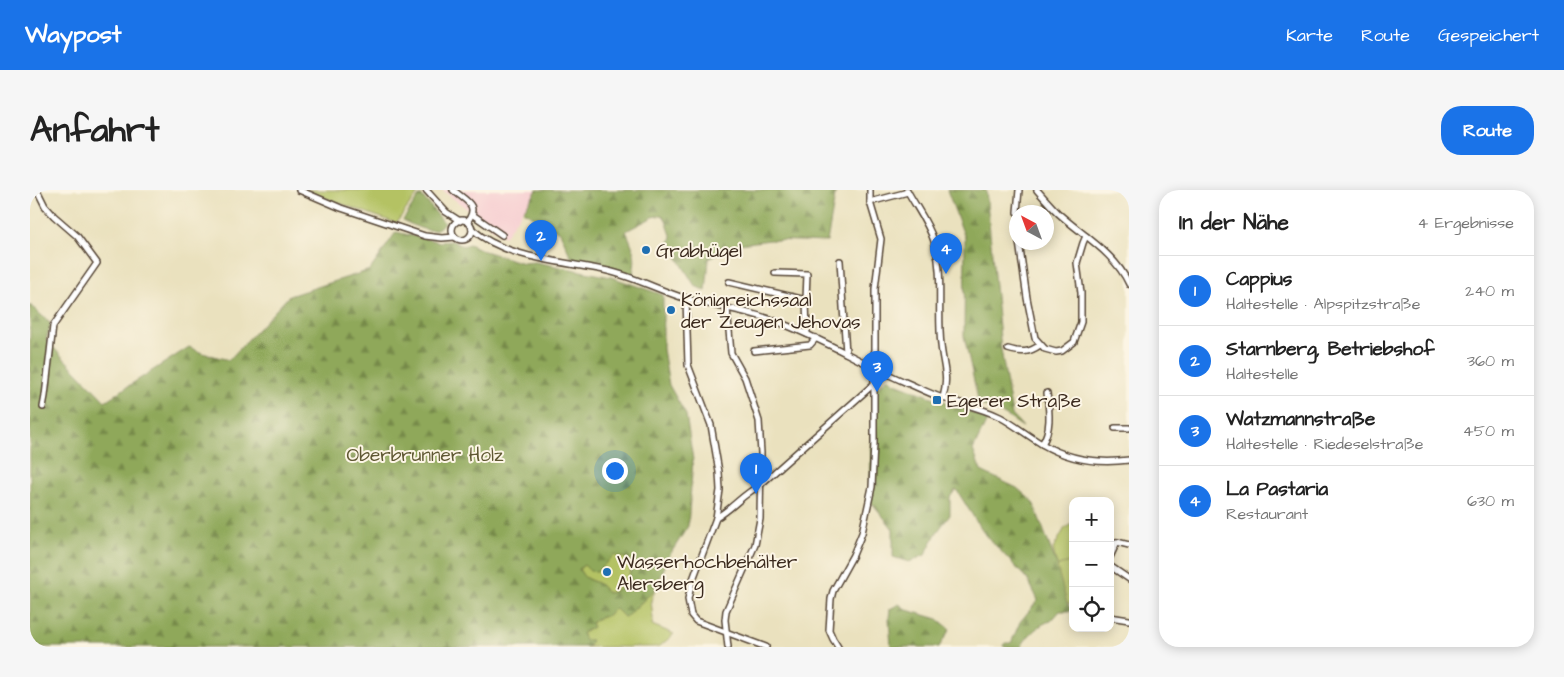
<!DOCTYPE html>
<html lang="de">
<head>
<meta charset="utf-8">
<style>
  body { margin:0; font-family:"Architects Daughter",sans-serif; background:#f6f6f6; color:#222 }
  .controls { position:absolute; right:15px; bottom:15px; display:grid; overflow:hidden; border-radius:10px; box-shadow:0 2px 12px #0003 }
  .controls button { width:45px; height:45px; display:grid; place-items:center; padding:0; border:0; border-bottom:1px solid #e0e0e0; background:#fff; color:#222; font:25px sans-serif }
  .compass { position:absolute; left:979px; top:15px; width:45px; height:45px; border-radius:50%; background:#fff; box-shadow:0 2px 12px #0003; rotate:319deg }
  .you { position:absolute; left:584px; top:280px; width:18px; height:18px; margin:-12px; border:4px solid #fff; border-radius:50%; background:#1a73e8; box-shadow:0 0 0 8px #1a73e833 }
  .badge { display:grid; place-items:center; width:32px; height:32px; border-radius:50%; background:#1a73e8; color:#fff; font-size:16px; font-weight:700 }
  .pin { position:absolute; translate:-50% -41px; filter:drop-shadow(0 1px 2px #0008) }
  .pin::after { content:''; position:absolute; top:26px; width:18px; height:15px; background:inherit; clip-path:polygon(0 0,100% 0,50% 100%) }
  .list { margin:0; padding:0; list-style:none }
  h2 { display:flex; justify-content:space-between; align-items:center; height:65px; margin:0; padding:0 20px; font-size:21px }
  h2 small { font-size:16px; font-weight:400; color:#767676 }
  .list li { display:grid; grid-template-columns:32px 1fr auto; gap:15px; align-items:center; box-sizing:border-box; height:70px; padding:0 20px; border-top:1px solid #e0e0e0 }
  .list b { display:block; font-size:19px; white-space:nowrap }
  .list p { margin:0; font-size:16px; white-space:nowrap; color:#767676 }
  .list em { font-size:16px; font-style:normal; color:#767676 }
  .icon { flex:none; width:28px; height:28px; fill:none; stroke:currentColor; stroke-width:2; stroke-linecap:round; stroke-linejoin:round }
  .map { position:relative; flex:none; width:1099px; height:457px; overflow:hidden; border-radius:20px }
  header { display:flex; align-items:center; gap:30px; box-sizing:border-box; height:70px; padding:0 25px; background:#1a73e8; color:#fff }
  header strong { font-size:24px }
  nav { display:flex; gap:28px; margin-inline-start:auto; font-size:18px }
  .intro { display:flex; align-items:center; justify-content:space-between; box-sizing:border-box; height:120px; padding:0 30px }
  h1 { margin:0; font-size:35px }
  .button { padding:12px 22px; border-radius:20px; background:#1a73e8; color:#fff; font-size:18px; font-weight:700 }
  main { display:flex; gap:30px; padding:0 30px }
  aside { flex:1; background:#fff; border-radius:20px; box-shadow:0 2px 12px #0003 }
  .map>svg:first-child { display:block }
  .built { fill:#f7cfd2 }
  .grass { fill:#b4c264; stroke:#787641 }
  .forest { fill:url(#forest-firs); stroke:#65693c; fill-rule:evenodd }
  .park { fill:url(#park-tufts); stroke:#787641 }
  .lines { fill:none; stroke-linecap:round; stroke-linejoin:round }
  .minor-casing { stroke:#554536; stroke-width:8 }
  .minor { stroke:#fff; stroke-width:5 }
  .poi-dot { fill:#1f6fb2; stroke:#fcf5e5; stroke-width:2 }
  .labels { text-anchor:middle; stroke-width:4; stroke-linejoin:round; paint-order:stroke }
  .poi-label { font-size:19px; fill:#3b2a1e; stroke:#fcf5e5; text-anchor:start }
  .park-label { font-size:19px; fill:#5f5833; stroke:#fcf5e5 }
</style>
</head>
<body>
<header>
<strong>Waypost</strong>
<nav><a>Karte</a><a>Route</a><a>Gespeichert</a></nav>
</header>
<div class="intro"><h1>Anfahrt</h1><a class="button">Route</a></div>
<main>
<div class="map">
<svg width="1099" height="457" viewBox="0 0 1099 457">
  <defs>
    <pattern id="forest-firs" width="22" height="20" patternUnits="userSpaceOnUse" patternTransform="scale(1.25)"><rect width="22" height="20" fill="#8fa85a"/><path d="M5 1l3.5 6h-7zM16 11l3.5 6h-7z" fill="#76894a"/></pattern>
    <pattern id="park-tufts" width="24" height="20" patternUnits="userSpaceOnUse" patternTransform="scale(1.25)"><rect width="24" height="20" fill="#b4c264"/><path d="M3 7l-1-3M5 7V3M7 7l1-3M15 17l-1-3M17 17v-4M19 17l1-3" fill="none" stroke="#949e52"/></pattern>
  </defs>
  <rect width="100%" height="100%" fill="#fcf5e5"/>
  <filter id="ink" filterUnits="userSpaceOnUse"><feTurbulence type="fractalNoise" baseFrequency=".02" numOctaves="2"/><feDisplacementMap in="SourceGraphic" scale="10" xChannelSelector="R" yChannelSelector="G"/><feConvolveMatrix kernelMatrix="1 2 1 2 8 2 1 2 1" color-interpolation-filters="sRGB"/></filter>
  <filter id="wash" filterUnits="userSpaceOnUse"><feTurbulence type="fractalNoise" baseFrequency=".0096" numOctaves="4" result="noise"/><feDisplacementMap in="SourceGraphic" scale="20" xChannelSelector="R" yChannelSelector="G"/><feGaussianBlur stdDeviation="1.12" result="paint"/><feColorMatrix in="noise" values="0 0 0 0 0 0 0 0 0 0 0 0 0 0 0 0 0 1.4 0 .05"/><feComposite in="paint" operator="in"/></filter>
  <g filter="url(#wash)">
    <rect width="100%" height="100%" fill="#eae1be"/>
    <polygon class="built" points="412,0 507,0 474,47"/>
    <g class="grass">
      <polygon points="276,0 385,0 387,5 366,33 298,9"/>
      <polygon points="1043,333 1043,370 1027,377 1023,359 1035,338"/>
      <path d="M584 365 595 367 600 370C605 383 592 401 578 403 575 401 572 396 569 394 560 389 555 391 549 379L554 375 560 381 567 382Z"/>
      <path d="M626 398 621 410 623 429 622 435 644 444 629 457H557L560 455 555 450 552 443 557 441C563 429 564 431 575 426 578 424 582 420 585 418L597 426Z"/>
    </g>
    <g class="forest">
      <path d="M507 0H806L797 52 740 50 702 55 679 69 676 101 665 96 643 60 639 51 642 48 635 28 632 25 623 27 596 41C603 57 608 67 602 86L579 78 543 72 530 42 493 21Z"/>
      <polygon points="917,0 956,0 971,159 982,225 993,237 975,225 949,214 934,146 935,48"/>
      <path d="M389 6H392L411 29 414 32C405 48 386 36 374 31L373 30Z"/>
      <path d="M366 42 410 52 422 51 433 56 439 54 454 61 493 73 505 72 581 87 633 105V159L639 195 656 225 663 270 658 336 639 366 626 398 597 426 594 427 585 418 576 426 566 429 561 433 563 437 552 443 555 450H561L562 452 557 457H0V115L21 134 16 150 75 211 159 157 172 163 199 170 259 106 340 80ZM584 365C590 368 595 367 600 370 605 383 592 401 578 403 575 401 572 396 569 394 560 389 555 391 549 379L554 375 560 381 567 382Z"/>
      <path d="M858 188 865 193 936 220 957 230 943 260 951 281 987 298 1003 312 1028 378 1037 413 1043 421H1030L1021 431C1010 433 996 447 991 457H974L973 455 975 453H981L990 432 1008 410 998 390 953 342 926 299 920 307V325L907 342 895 365 879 372 863 367V339L843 314 839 312 844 201Z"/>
      <polygon points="869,414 877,420 908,429 920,439 909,457 861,457 859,428 860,419"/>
    </g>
    <polygon class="park" points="1043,370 1043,414 1037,413 1027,377"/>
  </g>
  <g filter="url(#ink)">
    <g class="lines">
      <defs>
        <g id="minor">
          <polyline points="7,0 15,16 24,26 47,46 67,73 23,136 15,206 13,217"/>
          <polyline points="269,0 311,18 395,46 412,48 425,47"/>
          <polyline points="396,0 416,22 430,31"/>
          <path d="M423 0C436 11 450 15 437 32"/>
          <polyline points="840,0 840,12 851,49 845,99 845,160 841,176"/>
          <path d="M877 0C886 17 898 32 904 51 914 85 907 120 911 155 913 176 919 186 913 208"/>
          <path d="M1007 0C1014 8 1021 16 1028 23 1052 45 1085 63 1099 94"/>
          <polyline points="1097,0 1099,3"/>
          <polyline points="0,2 2,0"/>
          <polyline points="840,12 878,2"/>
          <polyline points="987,22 989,0"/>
          <polyline points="443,25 472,45"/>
          <circle cx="432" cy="40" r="10"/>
          <path d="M442 39C477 70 535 71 578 81 605 87 630 101 657 109 686 117 716 120 745 131 790 147 831 173 875 192 887 197 900 204 913 208 932 214 952 218 970 227 985 235 998 246 1012 254 1039 270 1068 274 1099 270"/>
          <polyline points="989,52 997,108 1005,148 1015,159 1026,162 1032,161 1044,152 1051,132 1051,103 1047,73 1053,53 1056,46"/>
          <polyline points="810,71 816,163"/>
          <polyline points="745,83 777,84 776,110"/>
          <polyline points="699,92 776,110 777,144"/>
          <polyline points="656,108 658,175 681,235 689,282 690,300 686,328 662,392 658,409 661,425 666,431 736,457"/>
          <polyline points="697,118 701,163 715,188 729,231 731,263 730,329 725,355 696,421 695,430 698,457"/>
          <path d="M978 159C991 163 999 163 1010 155"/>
          <polyline points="724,161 780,155 786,148"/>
          <polyline points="1085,238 1099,238"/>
          <path d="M1012 254C1022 239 1019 220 1017 203"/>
          <path d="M686 328C702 319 713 304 729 296L845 193 853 182"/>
          <polyline points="1080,353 1087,352 1099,355"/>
          <polyline points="1080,367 1087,352"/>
          <polyline points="1080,376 1099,389"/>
          <polyline points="1080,427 1099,430"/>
          <polyline points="808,457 803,449 799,440 801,409 803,401 823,365 832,343 842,297 844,253 844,185 845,178"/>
        </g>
      </defs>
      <use href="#minor" class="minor-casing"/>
      <use href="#minor" class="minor"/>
    </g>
  </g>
  <g class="poi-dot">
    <circle cx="616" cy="60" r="5"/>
    <circle cx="641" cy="120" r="5"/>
    <rect x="902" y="205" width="10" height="10" rx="2.5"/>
    <circle cx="577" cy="382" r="5"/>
  </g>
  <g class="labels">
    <g class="poi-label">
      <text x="626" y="67">Grabhügel</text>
      <text x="651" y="116">Königreichssaal<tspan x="651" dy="22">der Zeugen Jehovas</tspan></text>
      <text x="917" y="217">Egerer Straße</text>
      <text x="587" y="378">Wasserhochbehälter<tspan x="587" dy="22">Alersberg</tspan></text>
    </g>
    <g class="park-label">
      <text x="395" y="271">Oberbrunner Holz</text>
    </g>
  </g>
</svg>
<div class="controls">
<button>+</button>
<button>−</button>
<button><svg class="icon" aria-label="locate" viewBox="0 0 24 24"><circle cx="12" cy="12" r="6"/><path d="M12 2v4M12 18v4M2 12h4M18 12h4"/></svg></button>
</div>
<svg class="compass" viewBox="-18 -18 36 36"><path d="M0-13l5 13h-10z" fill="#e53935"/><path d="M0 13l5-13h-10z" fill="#767676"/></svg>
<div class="you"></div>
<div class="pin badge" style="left:726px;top:304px">1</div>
<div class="pin badge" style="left:511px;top:71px">2</div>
<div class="pin badge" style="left:847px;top:202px">3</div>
<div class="pin badge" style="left:916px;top:84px">4</div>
</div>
<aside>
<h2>In der Nähe<small>4 Ergebnisse</small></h2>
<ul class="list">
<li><span class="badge">1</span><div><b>Cappius</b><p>Haltestelle · Alpspitzstraße</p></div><em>240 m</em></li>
<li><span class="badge">2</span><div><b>Starnberg, Betriebshof</b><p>Haltestelle</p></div><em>360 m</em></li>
<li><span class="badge">3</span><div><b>Watzmannstraße</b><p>Haltestelle · Riedeselstraße</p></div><em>450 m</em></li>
<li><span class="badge">4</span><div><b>La Pastaria</b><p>Restaurant</p></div><em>630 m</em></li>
</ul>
</aside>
</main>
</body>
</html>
